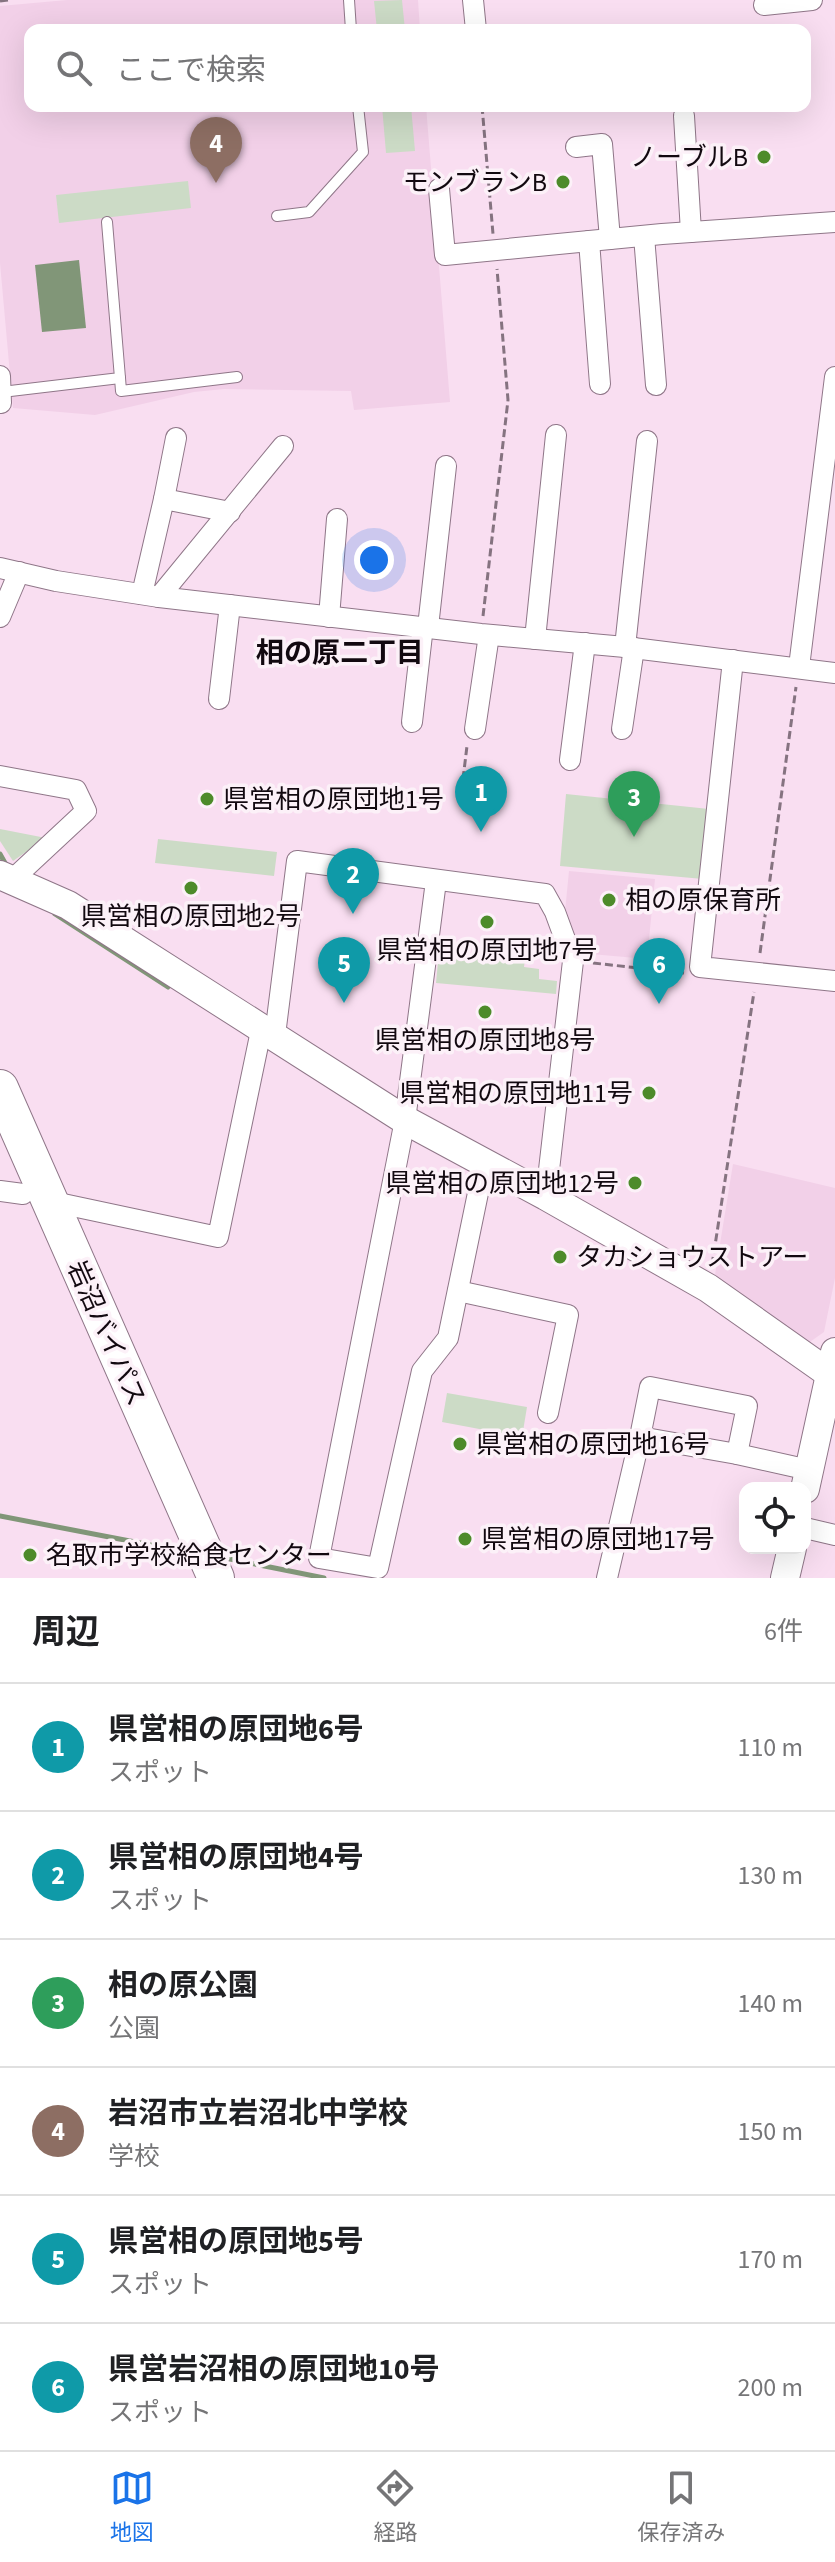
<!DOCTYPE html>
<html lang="ja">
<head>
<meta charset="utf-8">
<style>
  body { margin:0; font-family:"Source Sans 3","Noto Sans JP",sans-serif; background:#f2f2f2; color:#202124 }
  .controls { position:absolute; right:24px; bottom:24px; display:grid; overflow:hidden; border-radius:16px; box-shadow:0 8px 32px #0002 }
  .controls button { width:72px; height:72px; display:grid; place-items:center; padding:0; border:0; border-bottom:2px solid #e0e0e0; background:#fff; color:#202124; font:40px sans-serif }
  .you { position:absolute; left:374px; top:560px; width:28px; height:28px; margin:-20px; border:6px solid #fff; border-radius:50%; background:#1a73e8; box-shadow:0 0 0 12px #1a73e833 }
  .badge { display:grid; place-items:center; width:52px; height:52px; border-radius:50%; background:#1a73e8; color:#fff; font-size:26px; font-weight:700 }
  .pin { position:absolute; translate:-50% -66px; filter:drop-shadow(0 2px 4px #0008) }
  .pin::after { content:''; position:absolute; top:42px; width:28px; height:24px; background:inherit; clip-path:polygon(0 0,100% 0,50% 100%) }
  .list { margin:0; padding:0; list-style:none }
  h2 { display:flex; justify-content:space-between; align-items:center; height:104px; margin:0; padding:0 32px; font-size:34px }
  h2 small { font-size:26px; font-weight:400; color:#757577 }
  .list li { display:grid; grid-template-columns:52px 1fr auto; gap:24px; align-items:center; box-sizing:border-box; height:128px; padding:0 32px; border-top:2px solid #e0e0e0 }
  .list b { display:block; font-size:30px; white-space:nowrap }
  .list p { margin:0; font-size:26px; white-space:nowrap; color:#757577 }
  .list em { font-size:26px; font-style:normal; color:#757577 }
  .icon { flex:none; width:44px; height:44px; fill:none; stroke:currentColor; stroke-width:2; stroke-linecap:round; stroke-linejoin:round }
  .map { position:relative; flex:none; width:835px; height:1578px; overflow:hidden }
  .search { position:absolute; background:#fff; box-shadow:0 8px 32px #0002; left:24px; right:24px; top:24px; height:88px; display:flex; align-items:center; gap:20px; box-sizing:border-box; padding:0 28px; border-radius:16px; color:#757577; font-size:30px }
  .sheet { height:872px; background:#fff }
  nav { display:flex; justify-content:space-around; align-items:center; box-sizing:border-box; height:112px; border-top:2px solid #e0e0e0; background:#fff; font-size:22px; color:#757577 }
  nav a { display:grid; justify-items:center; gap:4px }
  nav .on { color:#1a73e8 }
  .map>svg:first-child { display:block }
  .built { fill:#f2d0e8 }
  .green { fill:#ccdbc6 }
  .water { fill:#819678 }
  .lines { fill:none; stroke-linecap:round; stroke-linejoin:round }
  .stream { stroke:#819678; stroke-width:5 }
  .lane-casing { stroke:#8f7688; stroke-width:12 }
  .street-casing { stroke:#8f7688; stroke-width:22 }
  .secondary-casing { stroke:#8f7688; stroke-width:30 }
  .highway-casing { stroke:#8f7688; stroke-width:38 }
  .path { stroke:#857380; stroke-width:3; stroke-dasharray:8 4; stroke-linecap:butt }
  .lane { stroke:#fff; stroke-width:10 }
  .street { stroke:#fff; stroke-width:20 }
  .secondary { stroke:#fff; stroke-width:28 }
  .highway { stroke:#fff; stroke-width:36 }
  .poi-dot { fill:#4d8b2a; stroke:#fcf1f8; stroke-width:3 }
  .labels { text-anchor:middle; stroke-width:7; stroke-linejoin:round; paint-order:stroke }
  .poi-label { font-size:26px; fill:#120910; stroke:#fcf1f8; text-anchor:start }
  .street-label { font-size:26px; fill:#120910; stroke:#fcf1f8 }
  .neighbourhood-label { font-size:28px; font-weight:bold; fill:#120910; stroke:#fcf1f8 }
</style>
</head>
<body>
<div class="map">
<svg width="835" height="1578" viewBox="0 0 835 1578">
  <rect width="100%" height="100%" fill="#f9def1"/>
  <g class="built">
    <polygon points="67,0 418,0 420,30 30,30 30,106 426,106 450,402 354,410 351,391 224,389 194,392 95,415 13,408 0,263 0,6"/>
    <polygon points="569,871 655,879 647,959 580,953 564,922"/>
    <polygon points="733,1164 835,1188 835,1278 824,1332 807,1344 714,1281"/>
  </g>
  <g class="green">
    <polygon points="402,0 405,30 377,30 374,1"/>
    <polygon points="382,106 411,106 415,151 386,153"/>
    <polygon points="188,181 191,208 59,223 56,195"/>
    <polygon points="566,794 709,809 703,879 560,866"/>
    <polygon points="0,829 46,838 13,861 0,841"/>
    <polygon points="158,839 277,852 274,876 155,863"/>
    <polygon points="439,951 525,959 524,967 539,969 539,979 557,981 556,994 436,983"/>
    <polygon points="447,1393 527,1407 522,1437 442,1422"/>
  </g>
  <polygon class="water" points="79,260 86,328 42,332 35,265"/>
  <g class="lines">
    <g class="stream">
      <polyline points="0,854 5,863"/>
      <polyline points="55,914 168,987"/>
      <polyline points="0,1516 156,1546"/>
      <polyline points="230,1559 324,1578"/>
    </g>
    <defs>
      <g id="lane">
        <polyline points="349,0 351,30"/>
        <polyline points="277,216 309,212 363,152 358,106"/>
        <polyline points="120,378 121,391 237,377"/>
        <polyline points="2,392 120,378 107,222"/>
      </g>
      <g id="street">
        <polyline points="473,0 476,30"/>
        <polyline points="764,5 812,0"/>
        <polyline points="684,116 691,232"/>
        <polyline points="576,147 602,144 610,239"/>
        <polyline points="439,189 445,255 662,234 835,222"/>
        <polyline points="644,236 656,385"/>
        <polyline points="589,241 600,384"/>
        <polyline points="0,376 1,403"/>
        <polyline points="164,499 176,438"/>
        <polyline points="0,568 56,581 159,597 481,634 625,647 835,673"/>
        <polyline points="142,594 164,499 230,512"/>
        <polyline points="159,597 283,446"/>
        <polyline points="0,617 19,572"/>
        <polyline points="329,617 337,519"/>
        <polyline points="428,627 446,466"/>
        <polyline points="535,639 556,435"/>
        <polyline points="625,647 647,441"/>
        <polyline points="733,660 700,967 835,981"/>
        <polyline points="799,667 835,377"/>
        <polyline points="219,699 230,605"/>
        <polyline points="412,722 423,626"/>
        <polyline points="475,729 489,635"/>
        <polyline points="622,729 634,648"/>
        <polyline points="570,760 585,643"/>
        <polyline points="0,776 76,790 86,811 13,879"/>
        <polyline points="436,881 405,1120 319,1558 378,1568 422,1371 448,1338 484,1164"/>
        <polyline points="275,1035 297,861 545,894 555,912 573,961 546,1196"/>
        <polyline points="0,1191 23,1194"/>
        <polyline points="49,1201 218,1237 262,1026"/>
        <polyline points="458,1291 568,1315 548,1413"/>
        <polyline points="640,1437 650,1387 747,1406 737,1454"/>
        <polyline points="805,1528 835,1535"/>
        <polyline points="607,1578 640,1437 737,1454 809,1470"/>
      </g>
      <g id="secondary">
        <polyline points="0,875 68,905 405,1120 546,1196 708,1288 830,1374"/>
        <polyline points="805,1489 835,1352"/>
        <polyline points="785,1578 792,1548"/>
      </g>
      <polyline id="highway" points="0,1088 216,1578"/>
    </defs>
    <use href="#lane" class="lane-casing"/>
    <use href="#street" class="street-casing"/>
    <use href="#secondary" class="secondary-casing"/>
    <use href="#highway" class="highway-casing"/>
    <g class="path">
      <polyline points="0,1 8,0"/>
      <polyline points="482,106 493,234"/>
      <polyline points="483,616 508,400 497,269"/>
      <polyline points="463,779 467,746"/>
      <polyline points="760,953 796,687"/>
      <polyline points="593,963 684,973"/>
      <polyline points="712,1265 754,992"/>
    </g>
    <use href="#lane" class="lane"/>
    <use href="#street" class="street"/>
    <use href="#secondary" class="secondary"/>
    <use href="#highway" class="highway"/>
  </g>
  <g class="poi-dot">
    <circle cx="764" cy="157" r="8"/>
    <circle cx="563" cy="182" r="8"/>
    <circle cx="207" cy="799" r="8"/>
    <circle cx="191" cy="888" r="8"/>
    <circle cx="609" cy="900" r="8"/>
    <circle cx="487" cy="922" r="8"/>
    <circle cx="485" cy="1012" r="8"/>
    <circle cx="649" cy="1093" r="8"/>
    <circle cx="635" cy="1183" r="8"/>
    <circle cx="560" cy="1257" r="8"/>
    <circle cx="460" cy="1444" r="8"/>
    <circle cx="465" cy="1539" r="8"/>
    <circle cx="30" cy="1555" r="8"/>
  </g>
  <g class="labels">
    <g class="poi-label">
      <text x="748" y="166" text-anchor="end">ノーブルB</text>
      <text x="547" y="191" text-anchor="end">モンブランB</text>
      <text x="223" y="808">県営相の原団地1号</text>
      <text x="625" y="909">相の原保育所</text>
      <text x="191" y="925" text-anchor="middle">県営相の原団地2号</text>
      <text x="487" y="959" text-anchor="middle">県営相の原団地7号</text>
      <text x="485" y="1049" text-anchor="middle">県営相の原団地8号</text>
      <text x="633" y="1102" text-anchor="end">県営相の原団地11号</text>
      <text x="619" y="1192" text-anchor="end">県営相の原団地12号</text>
      <text x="576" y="1266">タカショウストアー</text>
      <text x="476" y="1453">県営相の原団地16号</text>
      <text x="481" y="1548">県営相の原団地17号</text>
      <text x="46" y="1564">名取市学校給食センター</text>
    </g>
    <g class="street-label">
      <text transform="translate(107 1333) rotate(66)" y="9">岩沼バイパス</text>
    </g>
    <g class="neighbourhood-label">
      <text x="340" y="662">相の原二丁目</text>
    </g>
  </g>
</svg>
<div class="controls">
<button><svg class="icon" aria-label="locate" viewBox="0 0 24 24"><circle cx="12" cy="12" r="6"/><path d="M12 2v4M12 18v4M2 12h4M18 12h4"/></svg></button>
</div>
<div class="you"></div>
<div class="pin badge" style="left:481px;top:832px;background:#0f9aa8">1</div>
<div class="pin badge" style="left:353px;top:914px;background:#0f9aa8">2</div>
<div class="pin badge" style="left:634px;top:837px;background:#2e9e5b">3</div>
<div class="pin badge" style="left:216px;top:183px;background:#8d6e63">4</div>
<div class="pin badge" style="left:344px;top:1003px;background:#0f9aa8">5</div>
<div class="pin badge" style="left:659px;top:1004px;background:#0f9aa8">6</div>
<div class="search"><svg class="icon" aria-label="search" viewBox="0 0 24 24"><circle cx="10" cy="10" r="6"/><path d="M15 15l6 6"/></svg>ここで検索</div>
</div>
<section class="sheet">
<h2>周辺<small>6件</small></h2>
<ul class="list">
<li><span class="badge" style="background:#0f9aa8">1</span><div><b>県営相の原団地6号</b><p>スポット</p></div><em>110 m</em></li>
<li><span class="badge" style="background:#0f9aa8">2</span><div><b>県営相の原団地4号</b><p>スポット</p></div><em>130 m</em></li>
<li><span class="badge" style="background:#2e9e5b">3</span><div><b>相の原公園</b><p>公園</p></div><em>140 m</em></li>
<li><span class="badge" style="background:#8d6e63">4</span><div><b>岩沼市立岩沼北中学校</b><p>学校</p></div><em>150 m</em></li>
<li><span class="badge" style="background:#0f9aa8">5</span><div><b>県営相の原団地5号</b><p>スポット</p></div><em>170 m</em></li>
<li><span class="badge" style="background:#0f9aa8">6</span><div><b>県営岩沼相の原団地10号</b><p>スポット</p></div><em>200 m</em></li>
</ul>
</section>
<nav>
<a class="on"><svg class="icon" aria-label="map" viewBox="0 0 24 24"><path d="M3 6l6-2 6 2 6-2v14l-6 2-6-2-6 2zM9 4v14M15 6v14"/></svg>地図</a>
<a><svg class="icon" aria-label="directions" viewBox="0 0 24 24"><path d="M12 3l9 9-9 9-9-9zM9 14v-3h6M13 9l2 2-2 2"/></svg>経路</a>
<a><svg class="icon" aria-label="saved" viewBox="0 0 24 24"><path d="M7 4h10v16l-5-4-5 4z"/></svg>保存済み</a>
</nav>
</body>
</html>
